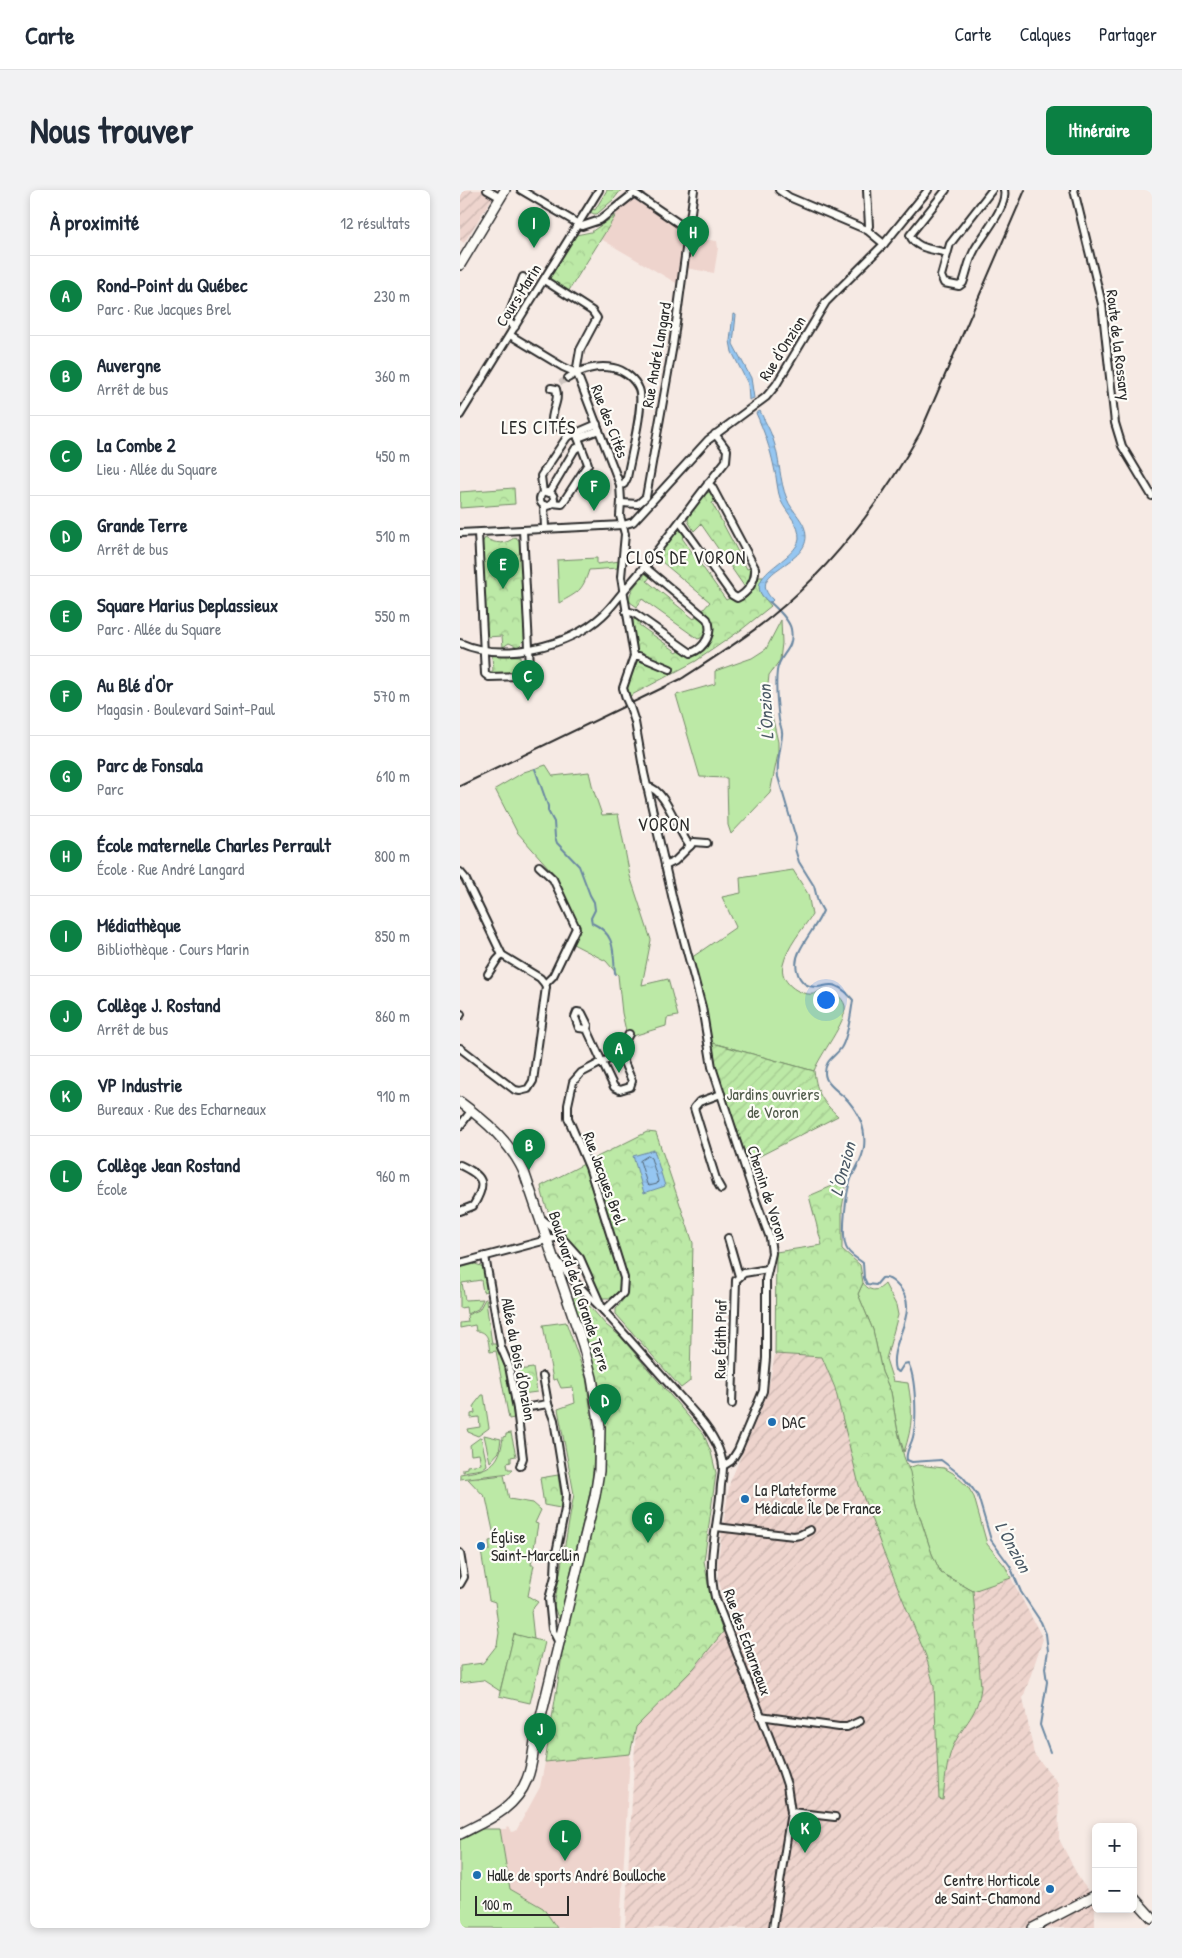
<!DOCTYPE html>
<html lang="fr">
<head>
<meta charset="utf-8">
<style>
  body { margin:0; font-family:"Patrick Hand",sans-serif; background:#f2f2f3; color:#1f2937 }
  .controls { position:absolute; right:15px; bottom:15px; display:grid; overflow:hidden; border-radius:8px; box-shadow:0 2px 8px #0003 }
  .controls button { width:45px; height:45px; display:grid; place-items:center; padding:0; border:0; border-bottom:1px solid #e0e1e3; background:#fff; color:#1f2937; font:25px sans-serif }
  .scale { position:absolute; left:15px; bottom:12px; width:94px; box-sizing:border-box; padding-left:5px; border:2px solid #2b2b2b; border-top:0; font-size:14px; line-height:18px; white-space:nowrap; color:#2b2b2b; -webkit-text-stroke:4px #fdfcf7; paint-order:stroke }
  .you { position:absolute; left:365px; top:809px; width:18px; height:18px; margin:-12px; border:4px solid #fff; border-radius:50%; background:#1a73e8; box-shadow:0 0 0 8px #1a73e833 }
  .badge { display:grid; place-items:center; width:32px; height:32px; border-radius:50%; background:#0b8043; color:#fff; font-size:16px; font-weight:700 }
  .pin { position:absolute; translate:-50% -41px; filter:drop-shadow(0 1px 2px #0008) }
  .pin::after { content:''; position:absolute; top:26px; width:18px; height:15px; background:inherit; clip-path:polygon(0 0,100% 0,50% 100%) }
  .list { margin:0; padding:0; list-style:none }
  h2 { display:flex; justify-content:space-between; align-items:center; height:65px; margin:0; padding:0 20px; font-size:21px }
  h2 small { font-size:16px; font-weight:400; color:#747a83 }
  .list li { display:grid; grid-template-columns:32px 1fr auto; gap:15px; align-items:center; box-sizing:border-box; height:80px; padding:0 20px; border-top:1px solid #e0e1e3 }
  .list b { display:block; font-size:19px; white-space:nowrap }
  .list p { margin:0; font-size:16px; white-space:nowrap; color:#747a83 }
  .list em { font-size:16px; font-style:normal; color:#747a83 }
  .map { position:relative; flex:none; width:692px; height:1738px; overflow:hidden; border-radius:8px }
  header { display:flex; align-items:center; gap:30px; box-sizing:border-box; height:70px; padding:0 25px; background:#fff; border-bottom:1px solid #e0e1e3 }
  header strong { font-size:24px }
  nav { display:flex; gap:28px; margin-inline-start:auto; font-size:18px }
  .intro { display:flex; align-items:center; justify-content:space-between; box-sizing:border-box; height:120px; padding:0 30px }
  h1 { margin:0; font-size:35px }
  .button { padding:12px 22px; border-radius:8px; background:#0b8043; color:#fff; font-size:18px; font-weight:700 }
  main { display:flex; gap:30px; padding:0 30px }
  aside { flex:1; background:#fff; border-radius:8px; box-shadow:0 2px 8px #0003 }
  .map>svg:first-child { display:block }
  .built { fill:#eed4cd }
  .industrial { fill:url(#industrial-furrows) }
  .grass { fill:#bce9a6; stroke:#748a68 }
  .forest { fill:url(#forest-crowns); stroke:#748a68 }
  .garden { fill:url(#garden-furrows); stroke:#748a68 }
  .water { fill:url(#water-ripples); stroke:#6b88a2 }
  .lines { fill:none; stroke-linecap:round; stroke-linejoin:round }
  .shore { stroke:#55697a; stroke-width:1 }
  .stream { stroke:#6b88a2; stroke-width:2 }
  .street-tunnel { stroke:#cdc4bf; stroke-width:6; stroke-dasharray:6 3; stroke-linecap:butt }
  .street-casing { stroke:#2b2b2b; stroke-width:10 }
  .secondary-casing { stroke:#2b2b2b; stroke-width:12 }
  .street { stroke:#fdfcf7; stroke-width:6 }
  .secondary { stroke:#fdfcf7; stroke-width:9 }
  .rail { stroke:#2b2b2b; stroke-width:2 }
  .street-bridge-casing { stroke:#2b2b2b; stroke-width:10; stroke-linecap:butt }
  .street-bridge { stroke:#fdfcf7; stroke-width:6 }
  .poi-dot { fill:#1f6fb2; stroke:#fdfcf7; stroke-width:2 }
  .labels { text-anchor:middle; stroke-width:4.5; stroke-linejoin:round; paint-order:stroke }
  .street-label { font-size:16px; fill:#2b2b2b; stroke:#fdfcf7 }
  .park-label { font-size:16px; fill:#4f5a4a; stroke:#fdfcf7 }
  .poi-label { font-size:16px; fill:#2b2b2b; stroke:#fdfcf7; text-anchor:start }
  .neighbourhood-label { font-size:18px; letter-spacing:1px; fill:#2b2b2b; stroke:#fdfcf7 }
  .water-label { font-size:18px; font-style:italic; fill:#4b5a66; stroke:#fdfcf7 }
</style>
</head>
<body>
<header>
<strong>Carte</strong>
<nav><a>Carte</a><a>Calques</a><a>Partager</a></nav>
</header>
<div class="intro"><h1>Nous trouver</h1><a class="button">Itinéraire</a></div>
<main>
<aside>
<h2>À proximité<small>12 résultats</small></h2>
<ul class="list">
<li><span class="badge">A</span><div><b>Rond-Point du Québec</b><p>Parc · Rue Jacques Brel</p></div><em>230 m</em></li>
<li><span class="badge">B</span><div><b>Auvergne</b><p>Arrêt de bus</p></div><em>360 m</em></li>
<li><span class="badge">C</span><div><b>La Combe 2</b><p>Lieu · Allée du Square</p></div><em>450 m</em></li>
<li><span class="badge">D</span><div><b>Grande Terre</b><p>Arrêt de bus</p></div><em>510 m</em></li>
<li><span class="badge">E</span><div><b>Square Marius Deplassieux</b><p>Parc · Allée du Square</p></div><em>550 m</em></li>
<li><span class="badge">F</span><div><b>Au Blé d'Or</b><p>Magasin · Boulevard Saint-Paul</p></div><em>570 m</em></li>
<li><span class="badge">G</span><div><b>Parc de Fonsala</b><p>Parc</p></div><em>610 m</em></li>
<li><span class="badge">H</span><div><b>École maternelle Charles Perrault</b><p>École · Rue André Langard</p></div><em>800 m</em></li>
<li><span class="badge">I</span><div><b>Médiathèque</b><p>Bibliothèque · Cours Marin</p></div><em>850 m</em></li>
<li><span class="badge">J</span><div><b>Collège J. Rostand</b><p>Arrêt de bus</p></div><em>860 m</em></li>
<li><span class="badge">K</span><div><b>VP Industrie</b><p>Bureaux · Rue des Echarneaux</p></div><em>910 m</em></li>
<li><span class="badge">L</span><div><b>Collège Jean Rostand</b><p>École</p></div><em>960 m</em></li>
</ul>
</aside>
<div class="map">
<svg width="692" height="1738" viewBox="0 0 692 1738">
  <defs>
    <pattern id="industrial-furrows" width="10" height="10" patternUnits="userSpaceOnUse" patternTransform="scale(1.25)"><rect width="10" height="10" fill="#eed4cd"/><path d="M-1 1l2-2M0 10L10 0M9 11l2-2" fill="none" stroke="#ccb6b0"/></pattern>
    <pattern id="forest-crowns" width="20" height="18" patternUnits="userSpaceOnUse" patternTransform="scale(1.25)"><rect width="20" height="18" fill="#bce9a6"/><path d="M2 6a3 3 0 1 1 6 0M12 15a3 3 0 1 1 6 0" fill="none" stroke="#a2c88f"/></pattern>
    <pattern id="garden-furrows" width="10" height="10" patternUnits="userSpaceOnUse" patternTransform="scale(1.25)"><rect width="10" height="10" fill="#bce9a6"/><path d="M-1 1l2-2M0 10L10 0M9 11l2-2" fill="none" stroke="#a2c88f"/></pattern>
    <pattern id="water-ripples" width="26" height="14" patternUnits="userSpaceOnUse" patternTransform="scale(1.25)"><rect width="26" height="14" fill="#95c6f1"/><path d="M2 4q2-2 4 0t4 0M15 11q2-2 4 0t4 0" fill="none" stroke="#81aacf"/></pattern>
  </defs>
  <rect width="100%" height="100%" fill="#f6eae4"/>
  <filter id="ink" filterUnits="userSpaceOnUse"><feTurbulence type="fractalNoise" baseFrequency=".02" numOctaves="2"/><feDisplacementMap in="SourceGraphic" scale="10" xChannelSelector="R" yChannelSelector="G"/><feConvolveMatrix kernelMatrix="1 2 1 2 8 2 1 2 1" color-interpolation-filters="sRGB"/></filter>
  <g filter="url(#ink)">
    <g class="built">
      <polygon points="173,9 220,38 225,51 218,94 141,49 162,15"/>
      <polygon points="230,48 257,51 258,58 254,83 226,78"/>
      <polygon points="170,1564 160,1738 97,1738 83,1718 50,1699 40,1639 46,1639 47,1637 50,1638 52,1642 56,1641 80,1597 85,1572"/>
    </g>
    <g class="industrial">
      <polygon points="0,0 37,0 4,53 0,50"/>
      <polygon points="315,1164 362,1167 375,1198 423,1361 466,1466 474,1496 479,1609 483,1609 488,1569 494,1554 519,1512 521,1497 513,1401 551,1388 583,1449 563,1508 574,1564 598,1593 599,1649 620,1690 635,1710 635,1738 165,1738 176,1537 234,1478 263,1442 274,1439 258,1389 258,1371 262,1341 270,1292 307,1205"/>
    </g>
    <g class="grass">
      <path d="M137 368V374L160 371 158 378 129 380C122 402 118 402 99 413L97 370Z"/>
      <polygon points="321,430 322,453 320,470 309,485 307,504 318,552 318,564 310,603 271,644 268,635 267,588 240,587 216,505 255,494 255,481 292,468 306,459"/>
      <polygon points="86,575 93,586 129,582 133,599 142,625 158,624 170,686 191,750 182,795 208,789 218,826 207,828 206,836 173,846 166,841 162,823 158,785 146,771 113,754 118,744 118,733 96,686 57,642 35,599 64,582"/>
      <path d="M333 680 348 704 352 725C342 740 327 757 323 775 319 791 338 806 354 804 357 803 359 801 361 800 371 798 383 807 385 816 387 832 360 864 354 881L249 852 246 821 231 768 276 737 262 707 281 703 280 688Z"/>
      <polygon points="15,1074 24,1077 30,1100 23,1102 21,1090 2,1093 5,1110 23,1109 18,1119 7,1124 6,1117 0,1118 0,1078"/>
      <path d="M403 1093C410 1102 417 1102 425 1094L436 1115 438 1125 426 1169 433 1191 448 1193C453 1221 453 1235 444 1262L437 1237 431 1202 422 1182 413 1140 398 1104Z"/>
      <path d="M25 1109 31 1110 26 1111 32 1154H37L46 1180 54 1228 49 1229 36 1161 30 1162C28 1153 30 1141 16 1141L15 1135 0 1138V1133L8 1132 7 1125 19 1120Z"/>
      <polygon points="106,1132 126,1188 135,1250 132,1291 128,1311 99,1431 94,1416 114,1304 98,1219 115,1213 113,1197 101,1198 97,1189 93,1190 83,1135"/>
      <polygon points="22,1205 24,1205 29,1238 18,1246 8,1242 7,1239 20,1237 19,1227 11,1228 11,1224 15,1223 14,1215"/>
      <path d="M51 1243 56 1266 51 1267V1272L47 1273 48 1279H53L50 1283 0 1289V1284C27 1280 40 1277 43 1247L46 1246V1244Z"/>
      <polygon points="24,1245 41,1249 39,1262 30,1272"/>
      <polygon points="21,1247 27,1275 22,1279 3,1282 3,1279 7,1278 7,1276 21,1274 19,1264 11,1265 10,1255"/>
      <polygon points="457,1275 484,1278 493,1283 508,1297 514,1307 527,1354 545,1376 551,1388 513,1401 481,1383 472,1364 456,1315 448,1278"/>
      <polygon points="44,1285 49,1309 73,1313 81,1320 75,1333 78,1334 71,1375 74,1375 68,1406 78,1412 71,1421 74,1449 54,1445 40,1501 23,1490 0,1493 0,1476 23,1473 37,1455 39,1443 35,1412 29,1410 21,1361 30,1360 29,1351 35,1350 26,1308 8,1289"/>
      <polygon points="18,1639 40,1639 50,1699 83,1718 97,1738 0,1738 0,1648"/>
    </g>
    <g class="forest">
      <polygon points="147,0 161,0 154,9 137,24 134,24 128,21 130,18 135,20"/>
      <polygon points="156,25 108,102 89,90 116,45 131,42"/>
      <polygon points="54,298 55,314 0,318 0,302"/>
      <path d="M249 302 253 304 257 310 252 313 287 379 292 377C293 385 291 392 284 396L241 334 234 341 228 331C228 322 240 306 249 302Z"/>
      <path d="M218 340H222L226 344 222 348 266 410 270 408C286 418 294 398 299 387H303C295 403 302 404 311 416L281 440 236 471 168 507 166 498 178 470 211 483 214 478 178 462 176 458 173 430 176 429 180 432 179 435 217 462 221 459 231 466 237 464 253 444 252 431 243 420 250 412 196 367Z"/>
      <path d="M55 347 60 351 66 449 58 457 49 453 43 457 42 446 26 447 22 353 25 348C35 354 46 355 55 347Z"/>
      <path d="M186 383 190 387 187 391 234 429 237 425C247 434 249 438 241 448L238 449 182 409 177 417 170 412C167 401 179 392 186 383Z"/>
      <polygon points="32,465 61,466 61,478 67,478 62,483 29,485 28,482 33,481"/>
      <path d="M187 942 196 943 233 1053 230 1191 221 1198 156 1124V1119C165 1108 169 1101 167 1086L131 970Z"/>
      <path d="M124 974 161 1091 159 1101 151 1108H142L139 1105C135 1096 132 1085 126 1077 106 1047 87 1033 81 996Z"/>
      <path d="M389 978 382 1018V1059L400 1075 403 1093 398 1104 413 1140 422 1182 431 1202 437 1237 444 1267 450 1282 456 1315 472 1364 481 1383 513 1401 521 1497C518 1525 504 1533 493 1556 486 1573 485 1592 483 1610L479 1609 474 1496 466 1466 423 1361 399 1295 375 1198 362 1167 315 1164 316 1062 362 1055 349 1006 377 994Z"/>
      <polygon points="120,1105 146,1135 160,1146 244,1245 251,1262 256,1283 244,1371 251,1409 263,1442 234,1478 176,1537 170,1564 85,1572 104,1454 142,1295 145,1259 140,1210 113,1109 115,1106"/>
      <polygon points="73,1178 77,1202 62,1204 58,1180"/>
      <polygon points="98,1285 102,1311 100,1318 84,1315 80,1288"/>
      <polygon points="54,1444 85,1452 70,1513 39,1506"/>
    </g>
    <path class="garden" d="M249 852 354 881C357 904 362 911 378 926L288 972 254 873Z"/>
    <g class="water">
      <polygon points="273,124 276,125 273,154 291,188 294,208 289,210 288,194 272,162 270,151"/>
      <path d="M300 221C304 230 310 239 313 249 320 268 319 290 327 309 332 322 346 331 346 346 347 376 284 381 313 410L310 413C275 387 336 372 339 349 340 334 327 324 321 311 317 301 317 288 314 277 310 258 304 241 296 223Z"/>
      <polygon points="194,960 205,996 184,1003 173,966"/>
    </g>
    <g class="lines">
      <polygon class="shore" points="188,966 191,968 198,991 197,994 189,996 187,994 180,971"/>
      <g class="stream">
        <path d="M310 412C317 419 329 429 331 439 335 461 319 463 317 481 315 497 317 514 319 530 320 535 323 541 322 545 321 559 316 573 318 587L336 648 335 659 339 672 354 696 358 712 363 721C357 735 347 746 340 760 332 775 337 797 357 797 363 797 370 793 376 796 384 799 388 804 393 810 391 824 388 847 381 858 374 868 365 870 365 883 365 895 382 903 389 912 400 925 406 940 404 957 403 969 395 979 391 989 386 1002 381 1044 386 1057 389 1065 397 1068 403 1073L404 1088 407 1094 416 1095 422 1088C428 1087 432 1090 436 1094 465 1120 427 1151 435 1180L439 1182 444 1174 448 1173C456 1187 457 1231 453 1247 451 1256 445 1261 447 1270L452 1272 481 1270 502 1286 513 1299 518 1306 531 1350 550 1376 561 1402 581 1432 586 1444 588 1461 585 1478 587 1492 580 1535 590 1562"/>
        <path d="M75 579 88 616V621L94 632 95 647 97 653 119 676 130 705 134 712 135 720 131 728 132 733C156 744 153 761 155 784"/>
      </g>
      <polyline class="street-tunnel" points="100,193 108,188"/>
      <defs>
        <g id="street">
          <polyline points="27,0 41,8"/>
          <polyline points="61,0 122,36 140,30 174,3 227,39"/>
          <polyline points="319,0 329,7 407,40 424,54"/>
          <polyline points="407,0 409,36 407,40"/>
          <path d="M486 0 450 45C455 59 474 59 487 63"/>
          <path d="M532 0 490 54 481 86 484 93 499 96 503 93C507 82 509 69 515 59 523 45 548 16 544 0"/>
          <polyline points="614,0 642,114 655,233 662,256 692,306"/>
          <polyline points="84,90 132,121 137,128 120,160 116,183"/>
          <polyline points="55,137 50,133 48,127 63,87"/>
          <polyline points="50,145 103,177 112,181 118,186 160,295 161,311 160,326 165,344 161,387 174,466 163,498 166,508"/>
          <path d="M108 188C121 179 138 175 153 178 164 180 175 189 179 199 185 213 170 270 167 288L164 294 160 295"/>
          <path d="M91 198 96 199C100 210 91 221 92 232L109 245"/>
          <polyline points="0,225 139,0"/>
          <polyline points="116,243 137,234"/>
          <circle cx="87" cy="309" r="7"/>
          <polyline points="83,303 81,286 107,247 116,243 118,248 139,240"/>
          <polyline points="89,303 115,259 121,256"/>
          <polyline points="92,313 102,314 128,274 118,248"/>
          <polyline points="161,313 178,314 186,307 213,155 234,0"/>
          <polyline points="84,315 85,338"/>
          <path d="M220 332 272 405 277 408C288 403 296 390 295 378L252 297 248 293"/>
          <polyline points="0,343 163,335 173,332 248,250 306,207 316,195 366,112 424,54 468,0"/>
          <polyline points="18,343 25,484 29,487 61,486 68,482 70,477 63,340"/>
          <path d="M166 421 174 423 231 463C245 458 254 442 247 429L185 377"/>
          <path d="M0 453C42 472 109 457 143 425 152 417 159 406 168 396 203 356 233 312 266 271L267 260 255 244"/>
          <polyline points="174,466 179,466 210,479"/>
          <polyline points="170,517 175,532 184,583 213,710 242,817 252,877 295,1008 310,1048 312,1063 306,1089 306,1168 303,1201 278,1260 271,1271 263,1276"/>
          <path d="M188 597C206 599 218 643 230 656"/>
          <polyline points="79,676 93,689 116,738 93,786 85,794"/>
          <polyline points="205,676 215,671 234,652 247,653"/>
          <polyline points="0,682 5,688 42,765 80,788 85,794 86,797 73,891 68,899 60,901 55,900 0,858"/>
          <polyline points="28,784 37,770 42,765"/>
          <polyline points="0,826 1,824"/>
          <polyline points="127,839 119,838 115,827 117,822 122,823 128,835 127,839 142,872 121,883 113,892 108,915 108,928 129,977 164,1088 163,1103 144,1121"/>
          <polygon points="157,866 163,870 172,891 170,897 160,900 154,897 142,872"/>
          <polyline points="157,866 169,844"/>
          <polyline points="261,904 239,912 234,918 257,992 261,999"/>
          <polyline points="0,936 11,921"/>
          <path d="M0 975C23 986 28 992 13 1016L0 1021"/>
          <polyline points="81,1028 94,1039 120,1068 143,1120"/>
          <polyline points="268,1048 279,1086"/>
          <polyline points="25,1066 41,1157 49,1176 57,1219 63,1268 60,1276"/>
          <path d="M96 1069 114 1091 144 1121 239 1228C250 1241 261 1258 263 1276 263 1282 262 1289 261 1295 259 1333 246 1369 255 1407L322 1580 327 1595 331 1622 313 1738"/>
          <polyline points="0,1073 94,1048 100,1048"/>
          <polyline points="83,1186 88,1214 94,1230 106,1304 105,1319 96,1363 95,1386 89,1409 92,1439 97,1449 100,1450"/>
          <polyline points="272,1214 276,1090 284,1083 308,1079"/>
          <polyline points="57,1219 88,1214"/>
          <polyline points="256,1337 334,1346 340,1345 350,1340"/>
          <polyline points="0,1363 4,1387 0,1394"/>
          <polyline points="300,1526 379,1537 387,1537 400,1531"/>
          <polyline points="331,1622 375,1627"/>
        </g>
        <g id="secondary">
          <polyline points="0,75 45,0"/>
          <path d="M0 912C27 932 50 952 64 982L123 1155 132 1188 140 1237 139 1281 135 1306 75 1551C73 1563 72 1577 67 1589 55 1620 27 1630 0 1644"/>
          <polyline points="673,1707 692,1728"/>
          <polyline points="573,1738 636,1705"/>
        </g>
      </defs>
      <use href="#street" class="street-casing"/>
      <use href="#secondary" class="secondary-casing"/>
      <use href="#street" class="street"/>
      <use href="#secondary" class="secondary"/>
      <path class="rail" d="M0 596 221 489C252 469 283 450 312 426 373 376 421 312 460 243L565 0"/>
      <defs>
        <polyline id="street-bridge" points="166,508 170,517"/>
      </defs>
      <use href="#street-bridge" class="street-bridge-casing"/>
      <use href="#street-bridge" class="street-bridge"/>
    </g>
  </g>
  <g class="poi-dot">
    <circle cx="312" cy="1232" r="5"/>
    <circle cx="285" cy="1309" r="5"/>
    <circle cx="21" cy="1356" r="5"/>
    <circle cx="17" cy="1685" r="5"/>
    <circle cx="590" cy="1699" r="5"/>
  </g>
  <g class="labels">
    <g class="street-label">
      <text transform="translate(58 105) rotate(-58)" y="6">Cours Marin</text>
      <text transform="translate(659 155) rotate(83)" y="6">Route de la Rossary</text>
      <text transform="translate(322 158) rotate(-58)" y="6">Rue d'Onzion</text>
      <text transform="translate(196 165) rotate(-80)" y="6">Rue André Langard</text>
      <text transform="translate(150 231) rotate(69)" y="6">Rue des Cités</text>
      <text transform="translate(145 988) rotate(70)" y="6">Rue Jacques Brel</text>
      <text transform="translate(308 1003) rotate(72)" y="6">Chemin de Voron</text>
      <text transform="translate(120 1101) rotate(72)" y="6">Boulevard de la Grande Terre</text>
      <text transform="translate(260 1149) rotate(-89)" y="6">Rue Édith Piaf</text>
      <text transform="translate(59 1169) rotate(79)" y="6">Allée du Bois d'Onzion</text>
      <text transform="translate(288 1452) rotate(70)" y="6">Rue des Echarneaux</text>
    </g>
    <g class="park-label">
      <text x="313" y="910">Jardins ouvriers<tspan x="313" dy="18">de Voron</tspan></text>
    </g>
    <g class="poi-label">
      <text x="322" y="1238">DAC</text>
      <text x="295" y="1306">La Plateforme<tspan x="295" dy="18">Médicale Île De France</tspan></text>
      <text x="31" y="1353">Église<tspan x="31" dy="18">Saint-Marcellin</tspan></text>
      <text x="27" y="1691">Halle de sports André Boulloche</text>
      <text x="580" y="1696" text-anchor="end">Centre Horticole<tspan x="580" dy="18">de Saint-Chamond</tspan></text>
    </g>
    <g class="neighbourhood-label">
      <text x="79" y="244">LES CITÉS</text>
      <text x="226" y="374">CLOS DE VORON</text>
      <text x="204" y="641">VORON</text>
    </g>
    <g class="water-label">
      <text transform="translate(306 522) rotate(-93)" y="6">L'Onzion</text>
      <text transform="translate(383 979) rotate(-75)" y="6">L'Onzion</text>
      <text transform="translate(553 1357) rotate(61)" y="6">L'Onzion</text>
    </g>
  </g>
</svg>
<div class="controls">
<button>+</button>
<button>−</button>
</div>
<div class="scale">100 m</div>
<div class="you"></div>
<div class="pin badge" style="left:159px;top:883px">A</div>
<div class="pin badge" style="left:69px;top:980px">B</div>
<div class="pin badge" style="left:68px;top:511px">C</div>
<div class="pin badge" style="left:145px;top:1235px">D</div>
<div class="pin badge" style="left:43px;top:399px">E</div>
<div class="pin badge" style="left:134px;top:321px">F</div>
<div class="pin badge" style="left:188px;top:1353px">G</div>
<div class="pin badge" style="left:233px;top:67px">H</div>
<div class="pin badge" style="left:74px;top:58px">I</div>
<div class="pin badge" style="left:80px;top:1564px">J</div>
<div class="pin badge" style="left:345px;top:1663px">K</div>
<div class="pin badge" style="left:105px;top:1671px">L</div>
</div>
</main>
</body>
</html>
